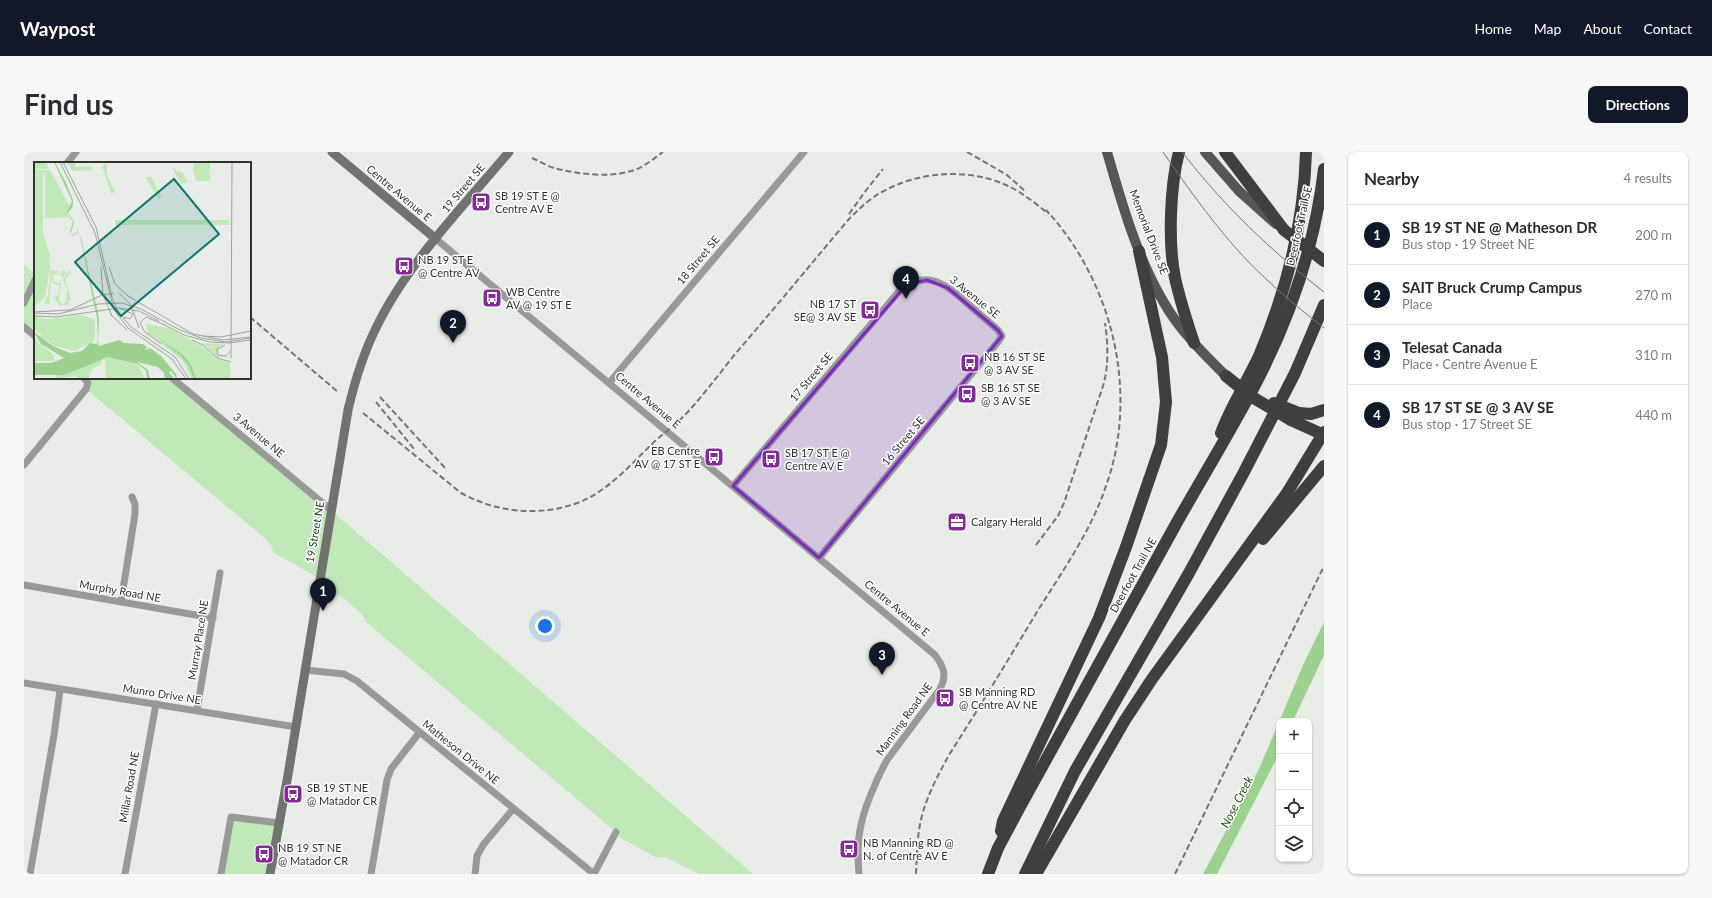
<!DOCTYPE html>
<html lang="en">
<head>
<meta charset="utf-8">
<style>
  body { margin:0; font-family:Lato,sans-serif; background:#f7f7f7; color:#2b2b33 }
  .controls { position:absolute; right:12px; bottom:12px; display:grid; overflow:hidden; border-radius:8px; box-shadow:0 1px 3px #0004 }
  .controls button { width:36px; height:36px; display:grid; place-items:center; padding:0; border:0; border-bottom:1px solid #e1e1e2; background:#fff; color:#2b2b33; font:20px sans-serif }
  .you { position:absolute; left:521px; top:474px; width:14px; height:14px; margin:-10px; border:3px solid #fff; border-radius:50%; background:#1a73e8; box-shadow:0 0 0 6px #1a73e833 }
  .badge { display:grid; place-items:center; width:26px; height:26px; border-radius:50%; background:#111827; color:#fff; font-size:13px; font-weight:700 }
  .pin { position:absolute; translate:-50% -33px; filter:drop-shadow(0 1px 2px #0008) }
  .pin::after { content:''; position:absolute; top:21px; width:14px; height:12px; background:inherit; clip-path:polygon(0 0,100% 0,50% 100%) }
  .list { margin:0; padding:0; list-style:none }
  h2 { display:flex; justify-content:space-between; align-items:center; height:52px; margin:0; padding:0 16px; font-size:17px }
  h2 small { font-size:13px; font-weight:400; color:#7c7c81 }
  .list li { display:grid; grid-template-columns:26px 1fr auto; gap:12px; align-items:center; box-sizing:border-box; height:60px; padding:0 16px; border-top:1px solid #e1e1e2 }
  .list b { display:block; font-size:15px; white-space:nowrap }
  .list p { margin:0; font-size:13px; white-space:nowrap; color:#7c7c81 }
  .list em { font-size:13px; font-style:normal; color:#7c7c81 }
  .icon { flex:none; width:22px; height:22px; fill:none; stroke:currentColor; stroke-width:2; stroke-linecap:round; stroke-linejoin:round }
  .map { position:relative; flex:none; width:1300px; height:722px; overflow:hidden; border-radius:8px }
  header { display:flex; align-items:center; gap:24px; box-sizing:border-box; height:56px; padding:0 20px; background:#111827; color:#fff }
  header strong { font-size:19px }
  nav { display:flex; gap:22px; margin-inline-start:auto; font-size:14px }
  .intro { display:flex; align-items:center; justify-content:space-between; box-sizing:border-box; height:96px; padding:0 24px }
  h1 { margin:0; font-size:28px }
  .button { padding:10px 18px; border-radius:8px; background:#111827; color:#fff; font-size:14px; font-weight:700 }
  main { display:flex; gap:24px; padding:0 24px }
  aside { flex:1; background:#fff; border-radius:8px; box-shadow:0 1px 3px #0004 }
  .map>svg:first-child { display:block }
  .green { fill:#c1e8b8 }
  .water { fill:#9cd190 }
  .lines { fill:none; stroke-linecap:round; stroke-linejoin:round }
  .street { stroke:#989a98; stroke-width:7 }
  .secondary { stroke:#707370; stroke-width:9 }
  .primary { stroke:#545753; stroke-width:10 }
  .highway { stroke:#3d403c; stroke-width:12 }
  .tram { stroke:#747673; stroke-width:1 }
  .rail { stroke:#747673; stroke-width:2; stroke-dasharray:6 3; stroke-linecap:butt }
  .highway-bridge { stroke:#3d403c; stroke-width:12 }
  .marked { fill:#7b2cbf; fill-opacity:0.2; stroke:#7b2cbf; stroke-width:3; stroke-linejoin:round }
  .labels { text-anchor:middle; stroke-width:3; stroke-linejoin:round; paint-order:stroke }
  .street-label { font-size:11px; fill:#323331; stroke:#fff }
  .poi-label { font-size:11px; fill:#323331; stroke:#fff; text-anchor:start }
  .water-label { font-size:12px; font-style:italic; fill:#1f5111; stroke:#fff }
  .inset-road { fill:none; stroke:#a0a39f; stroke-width:1 }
  .view { fill:#0f766e; fill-opacity:0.15; stroke:#0f766e; stroke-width:2 }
  .inset-edge { fill:none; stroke:#323331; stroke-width:2 }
</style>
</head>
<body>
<header>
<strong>Waypost</strong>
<nav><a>Home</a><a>Map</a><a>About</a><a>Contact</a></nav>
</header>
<div class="intro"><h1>Find us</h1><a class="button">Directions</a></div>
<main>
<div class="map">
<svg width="1300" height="722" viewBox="0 0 1300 722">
  <rect width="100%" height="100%" fill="#e9ede8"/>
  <g class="green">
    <polygon points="0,113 11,121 11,184 0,175"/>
    <polygon points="60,226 148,226 307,358 729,722 675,722 641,705 632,705 596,686 592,680 343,471 338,462 295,426 248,400 249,396 243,388 62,237"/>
    <polygon points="207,665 255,671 246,722 197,722"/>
  </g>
  <polygon class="water" points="1300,470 1300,503 1269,569 1255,569 1255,602 1193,722 1179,722 1235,617 1280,511"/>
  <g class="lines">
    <g class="street">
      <polyline points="43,11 52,0"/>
      <path d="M412 87 911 503C920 515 923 523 916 537L863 608C853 626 839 658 836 678 833 693 834 707 835 722"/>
      <polyline points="0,151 11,128"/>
      <polyline points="0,175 11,184"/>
      <polyline points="148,226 307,358"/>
      <polyline points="585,231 780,0"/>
      <polyline points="0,313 62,237 64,231 60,226"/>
      <path d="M709 334 877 137C905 117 922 133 944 152 954 161 964 169 974 178L978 184 974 190 795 406"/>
      <polyline points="0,433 189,466"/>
      <polyline points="97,450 111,362 111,352 108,345"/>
      <polyline points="281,518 320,522 333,529 570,722 592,680"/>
      <polyline points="0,531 272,575"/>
      <polyline points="173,558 196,421"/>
      <polyline points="6,722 30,583 36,538"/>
      <polyline points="101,722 132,552"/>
      <polyline points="197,722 207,665 255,671"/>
      <polyline points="347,722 363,628 367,617 395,581"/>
      <polyline points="451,722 453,704 459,693 489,657"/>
    </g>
    <g class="secondary">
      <polyline points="308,0 412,87"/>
      <path d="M246 722 264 623 324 258C331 228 340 199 354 172 384 111 441 52 485 0"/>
    </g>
    <g class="primary">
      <path d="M1083 0C1097 49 1113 105 1139 149 1155 178 1179 201 1202 224"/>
      <polyline points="1181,0 1215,39 1252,72"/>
    </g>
    <g class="highway">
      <path d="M1155 0C1146 34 1144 91 1151 126 1156 148 1163 170 1170 191"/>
      <polyline points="1201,0 1260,78"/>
      <polyline points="1275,261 1287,262 1300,258"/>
      <polyline points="1267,268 1300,283"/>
      <path d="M1197 281C1207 254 1223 230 1235 204 1263 138 1280 72 1282 0"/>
      <polyline points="1239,387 1300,314"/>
      <polyline points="977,679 979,669 1075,466 1102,395 1137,293 1142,250 1138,205 1115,99"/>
      <path d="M964 722 974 696 997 653C1049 559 1100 465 1152 372 1178 326 1206 280 1231 233 1266 166 1291 93 1300 17"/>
      <polyline points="1001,722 1051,619 1165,421 1220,320 1271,221 1300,153"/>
      <polyline points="1012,722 1101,568 1128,527 1263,341 1300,280"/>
    </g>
    <g class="tram">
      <path d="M1139 0C1161 32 1184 64 1209 93 1236 124 1268 151 1300 176"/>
      <path d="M1158 0C1199 53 1247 99 1300 140"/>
    </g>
    <g class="rail">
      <polyline points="943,0 983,23 1001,39"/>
      <path d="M508 6C515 9 523 14 530 16 552 22 586 26 607 19 619 16 629 7 639 0"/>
      <polyline points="825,62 843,37 859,17"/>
      <polyline points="226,165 314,240"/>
      <polyline points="356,245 422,317"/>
      <polyline points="352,250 390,297"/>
      <path d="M339 261 437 341C474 361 516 365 556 350 585 338 606 313 628 292 638 282 650 274 660 264 679 244 695 222 712 201 750 157 787 112 825 67 835 57 845 47 858 40 895 19 944 16 982 33 998 40 1012 52 1025 62"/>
      <path d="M1012 393 1034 364 1040 351 1079 234C1085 214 1084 192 1081 171"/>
      <path d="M892 722C893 701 893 680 899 660 905 640 915 621 925 603 955 556 984 508 1013 460 1039 418 1068 378 1083 331 1115 239 1088 129 1022 58"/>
      <polyline points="1151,722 1300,414"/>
    </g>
    <g class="highway-bridge">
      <polyline points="1260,78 1300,109"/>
      <polyline points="1202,224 1228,245 1267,268"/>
      <polyline points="1250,251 1275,261"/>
    </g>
  </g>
  <path class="marked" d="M903 128 924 136 974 178 978 184 795 406 709 334 883 132Z"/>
  <defs>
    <symbol id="bus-square" viewBox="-11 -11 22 22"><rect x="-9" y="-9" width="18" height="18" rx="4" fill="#842b98" stroke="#fff"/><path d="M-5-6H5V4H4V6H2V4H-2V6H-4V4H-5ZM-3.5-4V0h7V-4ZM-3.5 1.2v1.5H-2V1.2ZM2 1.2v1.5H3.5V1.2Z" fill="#fff"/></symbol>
    <symbol id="office-square" viewBox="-11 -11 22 22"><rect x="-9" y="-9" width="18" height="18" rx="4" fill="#842b98" stroke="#fff"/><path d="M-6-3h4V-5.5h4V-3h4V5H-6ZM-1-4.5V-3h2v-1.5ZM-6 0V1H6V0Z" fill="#fff"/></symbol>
  </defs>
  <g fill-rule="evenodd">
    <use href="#bus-square" x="446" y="39" width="22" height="22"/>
    <use href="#bus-square" x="369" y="103" width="22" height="22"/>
    <use href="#bus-square" x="457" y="135" width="22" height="22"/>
    <use href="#bus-square" x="835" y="147" width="22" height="22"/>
    <use href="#bus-square" x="935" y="200" width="22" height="22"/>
    <use href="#bus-square" x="932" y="231" width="22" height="22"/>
    <use href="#bus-square" x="679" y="294" width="22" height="22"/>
    <use href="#bus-square" x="736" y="296" width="22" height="22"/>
    <use href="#office-square" x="922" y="359" width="22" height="22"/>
    <use href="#bus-square" x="910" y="535" width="22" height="22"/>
    <use href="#bus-square" x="258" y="631" width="22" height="22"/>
    <use href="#bus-square" x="814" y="686" width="22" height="22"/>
    <use href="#bus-square" x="229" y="691" width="22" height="22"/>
  </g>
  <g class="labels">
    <g class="street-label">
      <text transform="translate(439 36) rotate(-50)" y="4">19 Street SE</text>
      <text transform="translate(375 41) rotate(40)" y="4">Centre Avenue E</text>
      <text transform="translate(1275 74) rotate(-77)" y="4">Deerfoot Trail SE</text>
      <text transform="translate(1125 80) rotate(69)" y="4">Memorial Drive SE</text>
      <text transform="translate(674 108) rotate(-50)" y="4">18 Street SE</text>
      <text transform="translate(951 145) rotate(39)" y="4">3 Avenue SE</text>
      <text transform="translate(787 225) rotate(-50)" y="4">17 Street SE</text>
      <text transform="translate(624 248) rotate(40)" y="4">Centre Avenue E</text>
      <text transform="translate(235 283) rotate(40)" y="4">3 Avenue NE</text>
      <text transform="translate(879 289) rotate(-50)" y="4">16 Street SE</text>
      <text transform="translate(291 380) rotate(-80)" y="4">19 Street NE</text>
      <text transform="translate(1109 423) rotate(-61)" y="4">Deerfoot Trail NE</text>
      <text transform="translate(96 439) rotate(10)" y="4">Murphy Road NE</text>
      <text transform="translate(873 456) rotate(40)" y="4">Centre Avenue E</text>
      <text transform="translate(174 488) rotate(-81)" y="4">Murray Place NE</text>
      <text transform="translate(138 542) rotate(9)" y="4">Munro Drive NE</text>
      <text transform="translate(880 567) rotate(-54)" y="4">Manning Road NE</text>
      <text transform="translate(437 600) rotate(39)" y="4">Matheson Drive NE</text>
      <text transform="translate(105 635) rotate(-80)" y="4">Millar Road NE</text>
    </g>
    <g class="poi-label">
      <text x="471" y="48">SB 19 ST E @<tspan x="471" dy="13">Centre AV E</tspan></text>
      <text x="394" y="112">NB 19 ST E<tspan x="394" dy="13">@ Centre AV</tspan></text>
      <text x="482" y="144">WB Centre<tspan x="482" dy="13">AV @ 19 ST E</tspan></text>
      <text x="832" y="156" text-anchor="end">NB 17 ST<tspan x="832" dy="13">SE@ 3 AV SE</tspan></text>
      <text x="960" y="209">NB 16 ST SE<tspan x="960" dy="13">@ 3 AV SE</tspan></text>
      <text x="957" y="240">SB 16 ST SE<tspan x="957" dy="13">@ 3 AV SE</tspan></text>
      <text x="676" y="303" text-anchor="end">EB Centre<tspan x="676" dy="13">AV @ 17 ST E</tspan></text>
      <text x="761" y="305">SB 17 ST E @<tspan x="761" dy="13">Centre AV E</tspan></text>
      <text x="947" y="374">Calgary Herald</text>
      <text x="935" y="544">SB Manning RD<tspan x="935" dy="13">@ Centre AV NE</tspan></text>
      <text x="283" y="640">SB 19 ST NE<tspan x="283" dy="13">@ Matador CR</tspan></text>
      <text x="839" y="695">NB Manning RD @<tspan x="839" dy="13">N. of Centre AV E</tspan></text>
      <text x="254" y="700">NB 19 ST NE<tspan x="254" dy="13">@ Matador CR</tspan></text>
    </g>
    <g class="water-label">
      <text transform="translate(1213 650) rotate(-63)" y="4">Nose Creek</text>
    </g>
  </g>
  <g transform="translate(10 10)">
    <rect width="217" height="217" fill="#e9ede8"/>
    <path d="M0 0H12L15 7H0ZM32 0H41L42 5 57 4 58 8 39 9ZM160 0H176V19H162L159 8ZM73 2V12L81 30 77 31 68 4ZM139 4 142 9 148 10 154 20 147 22 140 10ZM0 8H16L36 45 33 51 35 55 11 56V12L0 13ZM9 12V71L16 93V107L11 136 0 144V14ZM112 15H117L128 35 124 37ZM81 58H194L196 63H81ZM17 108 27 110 18 113 15 142H10L14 133ZM29 108 32 110 27 120 25 139 29 142 32 140 33 127 29 118 35 108 37 110 31 118 37 137 33 140 36 142 25 144 23 139 21 140 22 136 18 135 25 133V123L19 122 18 117 20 113V120L26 121 29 114 21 112H27ZM45 153 61 157V178L41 189 21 184 8 175 3 180 20 193V199H0V175L3 179 8 174 0 166V155L17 157ZM112 162 135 166 171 186 181 196 196 201V217H158L149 199 114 171ZM168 181 189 182 185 185 183 193 196 196 182 195 174 186H179L181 183 175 186ZM71 195H89L103 202 112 217H72ZM68 196V202L58 207 55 217H44L42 214 22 217V213L32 212Z" fill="#c1e8b8"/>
    <path d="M20 0H21L32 21 39 38V44L34 51 40 60 37 71 39 73 44 69 47 76 65 156 64 184 86 178 89 181 109 182 113 185 111 188 116 186 127 194 142 212 143 217 137 209 135 210 140 217H131L130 211 124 205 103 200 114 208 116 216 113 217 112 209 104 202 74 195 30 213H0V201H17L30 196 7 182 0 170 19 184 36 191 48 189 56 181 63 182 64 177 63 156 46 74 44 70 39 74 36 70 39 60 33 50 38 39ZM122 175 149 193 157 203 162 217H160L155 204 147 194Z" fill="#9cd190"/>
    <path class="inset-road" d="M26 0 61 71 80 148 94 166 138 197 152 217M29 0 62 65 78 135 84 150 97 165 141 195 155 217M67 105 69 133 78 154M75 105 81 122 95 135M85 131 97 143 105 166M94 134 159 172 189 178 217 175M85 146 105 149 125 159M0 150 36 148 68 133 80 131M0 151 24 152 64 142 88 141 107 147 144 167 167 176 192 180 217 176M76 152 93 168M0 154 22 155 85 146 99 152 96 157 90 155M129 162 150 173 176 180 195 181 217 178M169 174 187 175 217 169M158 178 169 183 183 196 197 200M127 182 110 169 106 161 112 155 131 163M191 183 183 187 184 193 192 194 196 189M197 196 198 0"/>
    <path class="view" d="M140 17 185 72 87 154 41 100Z"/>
    <rect width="217" height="217" class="inset-edge"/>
  </g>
</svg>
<div class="controls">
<button>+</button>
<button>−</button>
<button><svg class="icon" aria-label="locate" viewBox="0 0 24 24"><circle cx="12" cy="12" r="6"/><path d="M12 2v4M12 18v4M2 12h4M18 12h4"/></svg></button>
<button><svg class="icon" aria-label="layers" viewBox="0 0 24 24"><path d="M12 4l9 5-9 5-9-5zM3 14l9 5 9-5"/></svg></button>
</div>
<div class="you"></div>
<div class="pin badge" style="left:299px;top:459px">1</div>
<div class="pin badge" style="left:429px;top:191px">2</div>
<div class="pin badge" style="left:858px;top:523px">3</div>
<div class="pin badge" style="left:882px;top:147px">4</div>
</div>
<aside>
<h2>Nearby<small>4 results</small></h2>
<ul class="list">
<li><span class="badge">1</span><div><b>SB 19 ST NE @ Matheson DR</b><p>Bus stop · 19 Street NE</p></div><em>200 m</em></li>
<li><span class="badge">2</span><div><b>SAIT Bruck Crump Campus</b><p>Place</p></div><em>270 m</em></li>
<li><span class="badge">3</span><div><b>Telesat Canada</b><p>Place · Centre Avenue E</p></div><em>310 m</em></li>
<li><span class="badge">4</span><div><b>SB 17 ST SE @ 3 AV SE</b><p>Bus stop · 17 Street SE</p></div><em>440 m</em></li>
</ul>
</aside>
</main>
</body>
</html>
